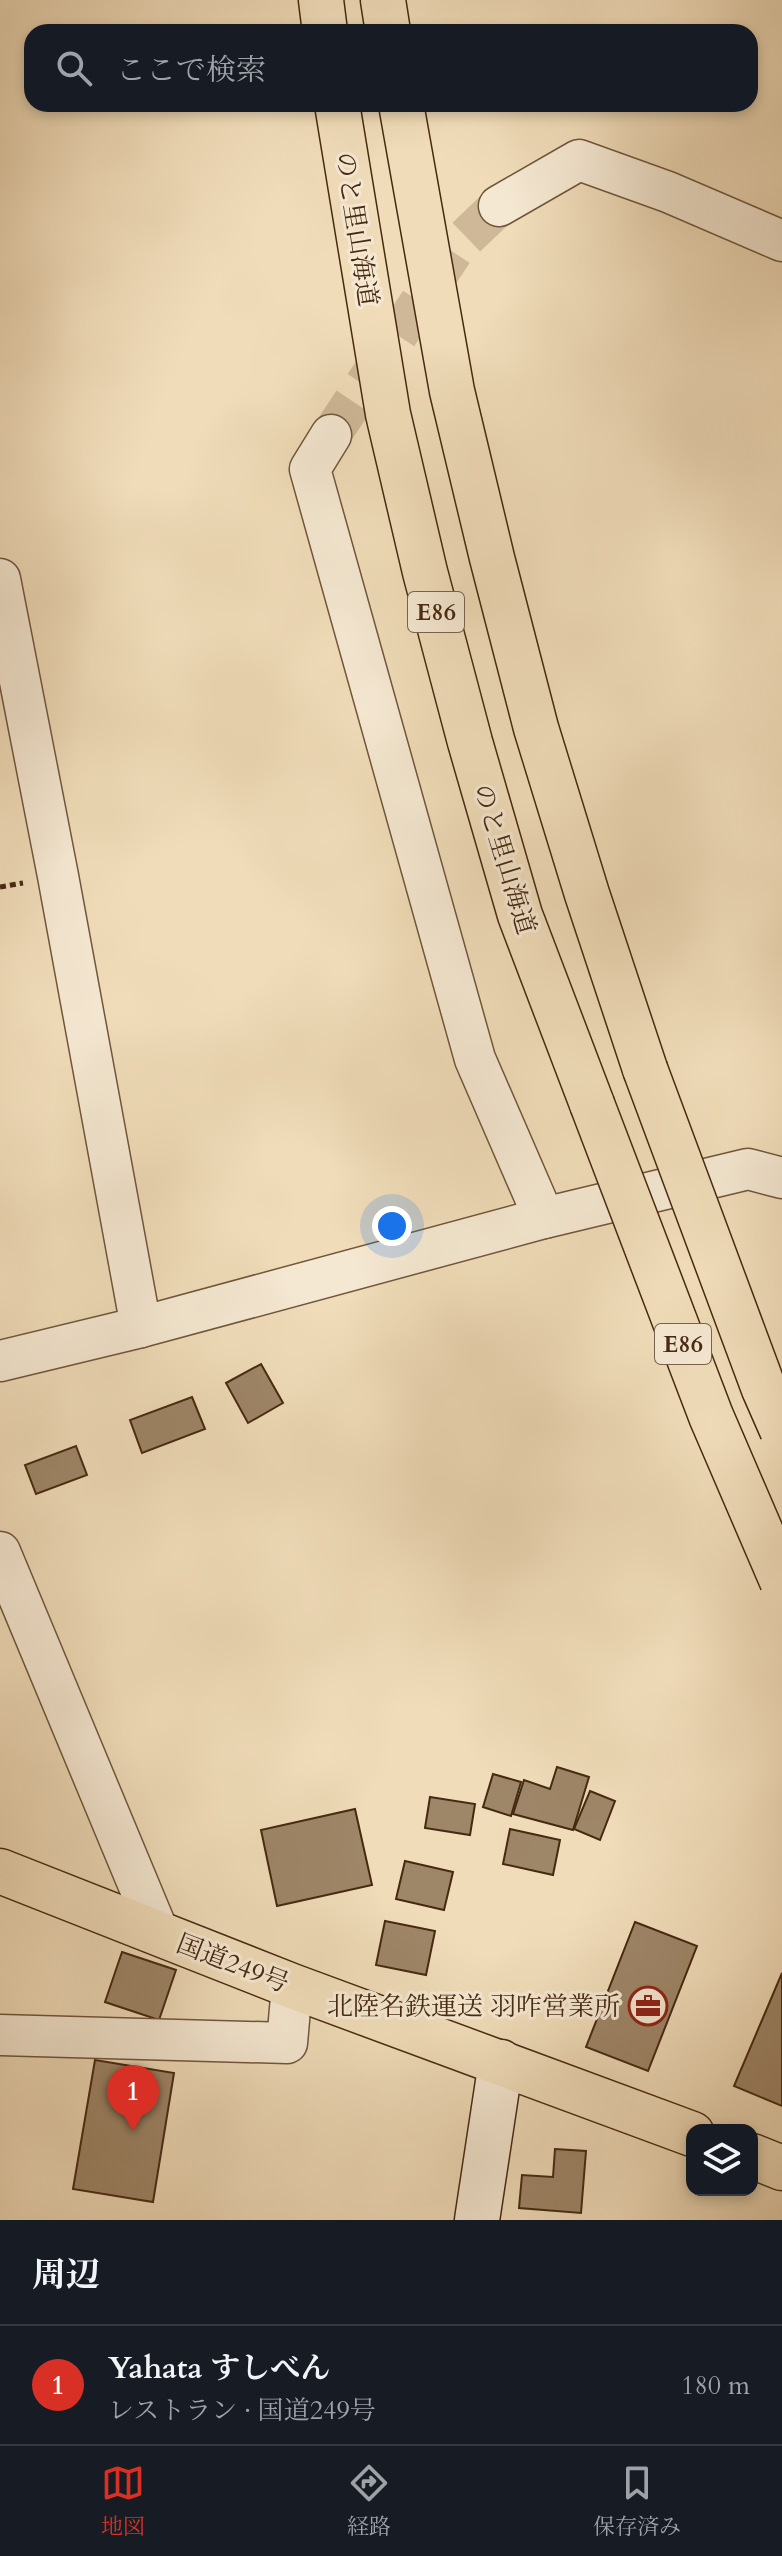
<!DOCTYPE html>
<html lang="ja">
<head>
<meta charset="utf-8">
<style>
  body { margin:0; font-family:Cardo,"Noto Serif JP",serif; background:#20242c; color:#f1f3f6 }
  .controls { position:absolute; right:24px; bottom:24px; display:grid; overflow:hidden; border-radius:16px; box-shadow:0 4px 12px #0003 }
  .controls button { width:72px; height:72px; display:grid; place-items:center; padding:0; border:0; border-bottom:2px solid #363941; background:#171b24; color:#f1f3f6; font:40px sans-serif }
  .you { position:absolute; left:392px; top:1226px; width:28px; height:28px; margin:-20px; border:6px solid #fff; border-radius:50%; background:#1a73e8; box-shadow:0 0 0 12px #1a73e833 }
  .badge { display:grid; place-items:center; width:52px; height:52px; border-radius:50%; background:#d93025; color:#fff; font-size:26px; font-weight:700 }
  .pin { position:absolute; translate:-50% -66px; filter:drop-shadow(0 2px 4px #0008) }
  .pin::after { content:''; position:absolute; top:42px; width:28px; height:24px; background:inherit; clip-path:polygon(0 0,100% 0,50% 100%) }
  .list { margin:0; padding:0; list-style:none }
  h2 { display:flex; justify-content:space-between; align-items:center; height:104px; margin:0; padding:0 32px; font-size:34px }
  h2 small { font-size:26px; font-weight:400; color:#9ea1a6 }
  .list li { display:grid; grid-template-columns:52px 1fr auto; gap:24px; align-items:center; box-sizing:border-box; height:120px; padding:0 32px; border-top:2px solid #363941 }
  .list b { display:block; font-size:30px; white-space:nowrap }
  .list p { margin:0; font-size:26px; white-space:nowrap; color:#9ea1a6 }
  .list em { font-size:26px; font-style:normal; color:#9ea1a6 }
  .icon { flex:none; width:44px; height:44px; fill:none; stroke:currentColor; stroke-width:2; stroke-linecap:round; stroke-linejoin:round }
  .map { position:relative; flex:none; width:782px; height:2220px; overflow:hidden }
  .search { position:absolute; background:#171b24; box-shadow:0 4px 12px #0003; left:24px; right:24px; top:24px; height:88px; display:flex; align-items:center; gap:20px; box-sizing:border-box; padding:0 28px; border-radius:24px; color:#9ea1a6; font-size:30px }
  .sheet { height:224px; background:#171b24 }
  nav { display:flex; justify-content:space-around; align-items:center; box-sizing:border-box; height:112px; border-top:2px solid #363941; background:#171b24; font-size:22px; color:#9ea1a6 }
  nav a { display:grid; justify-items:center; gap:4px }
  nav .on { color:#d93025 }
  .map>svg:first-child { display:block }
  .building { fill:#9e8668; stroke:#462911; stroke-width:2 }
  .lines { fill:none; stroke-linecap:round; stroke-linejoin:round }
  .street-tunnel { stroke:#ceb897; stroke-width:40; stroke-dasharray:40 20; stroke-linecap:butt }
  .street-casing { stroke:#70563b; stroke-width:43 }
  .secondary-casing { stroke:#462911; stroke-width:47 }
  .highway-casing { stroke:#462911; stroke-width:47 }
  .path { stroke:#462911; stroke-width:5; stroke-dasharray:6 4; stroke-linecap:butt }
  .street { stroke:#f5e8d2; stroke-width:40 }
  .secondary { stroke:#f5e8d2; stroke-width:44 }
  .highway { stroke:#f0dcb9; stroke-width:44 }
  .highway-bridge-casing { stroke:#462911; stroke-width:47; stroke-linecap:butt }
  .highway-bridge { stroke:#f0dcb9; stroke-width:44 }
  .labels { text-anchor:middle; stroke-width:6; stroke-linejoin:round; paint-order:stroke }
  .shield { fill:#f5e8d2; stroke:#7a624b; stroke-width:2 }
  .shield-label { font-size:24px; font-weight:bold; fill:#462911 }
  .street-label { font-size:26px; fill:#462911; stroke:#f5e8d2 }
  .poi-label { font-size:26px; fill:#462911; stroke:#f5e8d2; text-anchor:end }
</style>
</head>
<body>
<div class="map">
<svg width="782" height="2220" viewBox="0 0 782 2220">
  <rect width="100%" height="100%" fill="#f0dcb9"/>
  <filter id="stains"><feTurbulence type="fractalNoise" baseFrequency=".0025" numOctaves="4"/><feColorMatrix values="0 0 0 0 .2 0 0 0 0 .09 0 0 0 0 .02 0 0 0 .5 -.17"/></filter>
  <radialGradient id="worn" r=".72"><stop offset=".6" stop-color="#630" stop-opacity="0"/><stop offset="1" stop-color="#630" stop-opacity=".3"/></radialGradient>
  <g class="building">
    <polygon points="261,1364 283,1403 248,1423 226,1383"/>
    <polygon points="192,1397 205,1429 142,1453 130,1420"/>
    <polygon points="76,1446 87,1475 36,1494 25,1465"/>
    <polygon points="557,1767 589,1777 573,1830 513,1814 524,1780 550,1789"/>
    <polygon points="493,1774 521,1782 511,1816 483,1807"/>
    <polygon points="590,1791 615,1801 600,1840 574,1829"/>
    <polygon points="430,1797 475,1804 470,1835 425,1828"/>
    <polygon points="355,1809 372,1885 277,1906 261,1830"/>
    <polygon points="510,1829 560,1840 553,1875 503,1864"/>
    <polygon points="405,1861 453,1872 444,1910 396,1899"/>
    <polygon points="385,1921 435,1931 426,1975 376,1965"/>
    <polygon points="635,1922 697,1946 648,2071 586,2047"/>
    <polygon points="122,1952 176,1970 159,2020 105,2002"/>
    <polygon points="782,1973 782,2106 734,2086"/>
    <polygon points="95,2060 174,2073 153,2202 73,2189"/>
    <polygon points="555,2149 586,2151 581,2213 519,2208 522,2175 553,2177"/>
  </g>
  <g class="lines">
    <polyline class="street-tunnel" points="331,435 457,246 499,206"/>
    <defs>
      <g id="street">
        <polyline points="499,206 579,160 668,192 782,241"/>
        <polyline points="331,435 310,469 475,1059 544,1218"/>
        <polyline points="0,579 58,876 141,1327"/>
        <polyline points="0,1361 141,1327 544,1218 748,1169 782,1178"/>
        <polyline points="0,1552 159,1934"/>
        <polyline points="0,2035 287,2043 292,1986"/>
      </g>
      <polyline id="secondary" points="477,2220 501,2062"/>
      <g id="highway">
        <polyline points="321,0 325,32"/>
        <polyline points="383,0 388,32"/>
        <polyline points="337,104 388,414 425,572 470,742 520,915 592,1104"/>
        <polyline points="401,104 452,391 492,558 536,728 587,894 645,1069"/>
        <polyline points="0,1871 292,1986 692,2134"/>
        <polyline points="752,2156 782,2168"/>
      </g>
    </defs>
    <use href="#street" class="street-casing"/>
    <use href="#secondary" class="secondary-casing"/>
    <use href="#highway" class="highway-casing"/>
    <polyline class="path" points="0,887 23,883"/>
    <use href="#street" class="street"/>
    <use href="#secondary" class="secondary"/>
    <use href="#highway" class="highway"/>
    <defs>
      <g id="highway-bridge">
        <polyline points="645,1069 764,1389 782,1430"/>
        <polyline points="592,1104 711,1416 782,1581"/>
      </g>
    </defs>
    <use href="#highway-bridge" class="highway-bridge-casing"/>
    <use href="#highway-bridge" class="highway-bridge"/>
  </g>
  <defs>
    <symbol id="office-ring" viewBox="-11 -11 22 22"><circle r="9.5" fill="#f5e8d2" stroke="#8f2418" stroke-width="1.5"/><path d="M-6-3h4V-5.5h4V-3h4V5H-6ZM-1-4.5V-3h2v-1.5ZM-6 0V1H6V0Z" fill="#8f2418"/></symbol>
  </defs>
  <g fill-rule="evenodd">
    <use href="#office-ring" x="626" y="1984" width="44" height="44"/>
  </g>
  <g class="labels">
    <g class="shield">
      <rect x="408" y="592" width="56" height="40" rx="6"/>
      <rect x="655" y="1324" width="56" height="40" rx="6"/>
    </g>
    <g class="shield-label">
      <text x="436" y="620">E86</text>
      <text x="683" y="1352">E86</text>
    </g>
    <g class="street-label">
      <text transform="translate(357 229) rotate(81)" y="9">のと里山海道</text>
      <text transform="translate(505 859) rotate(73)" y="9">のと里山海道</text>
      <text transform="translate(233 1963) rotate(21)" y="9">国道249号</text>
    </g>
    <g class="poi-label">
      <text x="620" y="2015">北陸名鉄運送 羽咋営業所</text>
    </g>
  </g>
  <rect width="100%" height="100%" filter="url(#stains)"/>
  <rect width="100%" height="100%" fill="url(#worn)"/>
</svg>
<div class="controls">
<button><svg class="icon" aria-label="layers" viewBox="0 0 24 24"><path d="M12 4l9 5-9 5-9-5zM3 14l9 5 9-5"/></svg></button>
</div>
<div class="you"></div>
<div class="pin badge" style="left:133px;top:2131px">1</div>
<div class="search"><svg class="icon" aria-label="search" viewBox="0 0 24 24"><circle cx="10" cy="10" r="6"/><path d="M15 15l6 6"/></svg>ここで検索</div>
</div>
<section class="sheet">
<h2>周辺<small></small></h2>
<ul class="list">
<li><span class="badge">1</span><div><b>Yahata すしべん</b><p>レストラン · 国道249号</p></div><em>180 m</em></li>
</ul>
</section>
<nav>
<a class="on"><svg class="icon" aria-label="map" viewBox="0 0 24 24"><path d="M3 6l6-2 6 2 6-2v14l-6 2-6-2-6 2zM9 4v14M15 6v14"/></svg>地図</a>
<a><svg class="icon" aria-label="directions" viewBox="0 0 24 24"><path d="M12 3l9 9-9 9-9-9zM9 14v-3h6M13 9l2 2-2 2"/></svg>経路</a>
<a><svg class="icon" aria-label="saved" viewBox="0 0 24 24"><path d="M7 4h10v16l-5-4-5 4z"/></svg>保存済み</a>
</nav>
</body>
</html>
